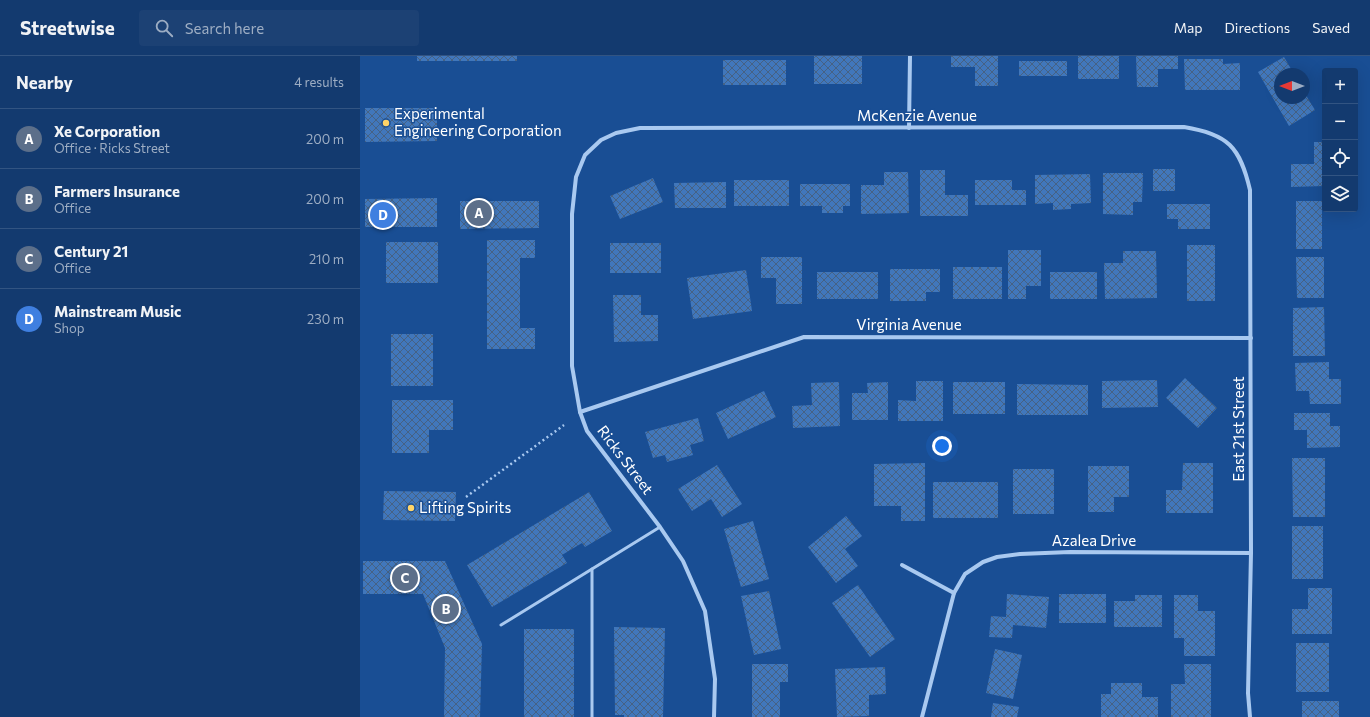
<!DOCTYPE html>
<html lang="en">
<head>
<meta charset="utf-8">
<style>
  body { margin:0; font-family:Commissioner,sans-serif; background:#1c4174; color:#f1f3f6 }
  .controls { position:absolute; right:12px; top:12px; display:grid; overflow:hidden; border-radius:4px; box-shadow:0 4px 16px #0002 }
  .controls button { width:36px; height:36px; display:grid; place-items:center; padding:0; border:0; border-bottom:1px solid #325482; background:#133a6f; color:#f1f3f6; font:20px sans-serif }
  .compass { position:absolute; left:914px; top:12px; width:36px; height:36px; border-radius:50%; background:#133a6f; box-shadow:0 4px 16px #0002; rotate:270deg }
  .you { position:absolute; left:582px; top:390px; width:14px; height:14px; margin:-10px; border:3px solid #fff; border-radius:50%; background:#1a73e8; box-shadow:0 0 0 6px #1a73e833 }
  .badge { display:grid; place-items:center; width:26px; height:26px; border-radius:50%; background:#e797bd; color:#fff; font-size:13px; font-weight:700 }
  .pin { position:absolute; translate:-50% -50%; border:2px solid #fff; box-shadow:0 1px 4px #0006 }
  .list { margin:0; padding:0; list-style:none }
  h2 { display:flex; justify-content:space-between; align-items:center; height:52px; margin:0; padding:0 16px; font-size:17px }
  h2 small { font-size:13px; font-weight:400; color:#9dadc3 }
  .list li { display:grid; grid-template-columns:26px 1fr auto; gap:12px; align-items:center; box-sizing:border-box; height:60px; padding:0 16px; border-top:1px solid #325482 }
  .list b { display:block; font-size:15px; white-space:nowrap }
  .list p { margin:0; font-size:13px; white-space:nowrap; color:#9dadc3 }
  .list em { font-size:13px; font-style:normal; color:#9dadc3 }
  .icon { flex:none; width:22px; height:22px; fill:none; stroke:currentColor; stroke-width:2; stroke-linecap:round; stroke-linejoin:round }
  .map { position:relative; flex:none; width:1010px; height:661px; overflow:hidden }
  header { display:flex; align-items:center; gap:24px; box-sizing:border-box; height:56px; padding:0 20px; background:#133a6f; border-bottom:1px solid #325482 }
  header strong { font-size:19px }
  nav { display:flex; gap:22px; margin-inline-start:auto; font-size:14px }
  .search { width:280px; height:36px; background:#1c4174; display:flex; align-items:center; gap:10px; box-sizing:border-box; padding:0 14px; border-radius:4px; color:#9dadc3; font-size:15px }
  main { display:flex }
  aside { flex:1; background:#133a6f }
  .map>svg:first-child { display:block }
  .building { fill:url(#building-cross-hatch) }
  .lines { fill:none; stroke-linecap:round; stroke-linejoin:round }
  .path { stroke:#a9c9f0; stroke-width:2.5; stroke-dasharray:2 3; stroke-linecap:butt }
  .lane { stroke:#a9c9f0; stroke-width:3 }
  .street { stroke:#a9c9f0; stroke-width:4 }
  .poi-dot { fill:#ffd468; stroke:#194e94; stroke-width:1.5 }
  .labels { text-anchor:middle; stroke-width:3; stroke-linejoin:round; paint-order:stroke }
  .poi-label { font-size:15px; fill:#fff; stroke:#194e94; text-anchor:start }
  .street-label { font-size:15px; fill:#fff; stroke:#194e94 }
</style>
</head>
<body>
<header>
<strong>Streetwise</strong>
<div class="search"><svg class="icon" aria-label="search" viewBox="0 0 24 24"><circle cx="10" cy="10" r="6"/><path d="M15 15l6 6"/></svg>Search here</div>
<nav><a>Map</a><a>Directions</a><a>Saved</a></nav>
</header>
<main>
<aside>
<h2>Nearby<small>4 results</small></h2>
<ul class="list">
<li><span class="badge" style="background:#5c6f8a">A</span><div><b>Xe Corporation</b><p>Office · Ricks Street</p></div><em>200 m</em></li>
<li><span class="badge" style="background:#5c6f8a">B</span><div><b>Farmers Insurance</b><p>Office</p></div><em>200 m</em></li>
<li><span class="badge" style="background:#5c6f8a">C</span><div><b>Century 21</b><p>Office</p></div><em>210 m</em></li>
<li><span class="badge" style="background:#3f7fe0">D</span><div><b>Mainstream Music</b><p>Shop</p></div><em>230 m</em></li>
</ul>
</aside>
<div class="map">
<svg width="1010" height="661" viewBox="0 0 1010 661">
  <defs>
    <pattern id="building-cross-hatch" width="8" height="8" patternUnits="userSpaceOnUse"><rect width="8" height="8" fill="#4177bb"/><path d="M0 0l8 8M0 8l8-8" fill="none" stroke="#466284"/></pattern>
  </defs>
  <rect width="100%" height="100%" fill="#194e94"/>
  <g class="building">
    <rect x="57" y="0" width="100" height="5"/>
    <rect x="454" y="0" width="48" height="28"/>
    <polygon points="591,0 638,0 638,30 615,30 615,11 591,11"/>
    <rect x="718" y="0" width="41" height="23"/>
    <polygon points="776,0 818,0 818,13 798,13 798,31 777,31"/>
    <polygon points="924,1 934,18 920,18 920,42 944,42 944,36 955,54 929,70 898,16"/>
    <polygon points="824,3 863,3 863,8 880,7 880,34 825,34"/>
    <rect x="363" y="4" width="63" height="25"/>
    <rect x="659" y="5" width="48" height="15"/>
    <polygon points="5,52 77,52 77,85 5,86"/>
    <polygon points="954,86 965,86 965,130 931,131 931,108 954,108"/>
    <rect x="793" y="113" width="22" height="22"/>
    <polygon points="560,114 585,114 585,139 608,139 608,160 560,160"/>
    <polygon points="524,116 548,116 549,157 501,158 501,129 524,129"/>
    <polygon points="743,117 783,117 782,146 773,146 773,159 743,158"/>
    <polygon points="730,118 731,147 711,148 711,153 693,154 693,147 675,148 675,119"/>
    <polygon points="293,122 303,146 260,163 250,140"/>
    <rect x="374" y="124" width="55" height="26"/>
    <polygon points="615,124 652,124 652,134 666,134 666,149 615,149"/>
    <polygon points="366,126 366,152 315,152 314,127"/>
    <polygon points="440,128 490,128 490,150 483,150 483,157 462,157 462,150 440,150"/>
    <polygon points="77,142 77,171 5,171 5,143"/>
    <polygon points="100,145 179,145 179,172 100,173"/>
    <rect x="936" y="145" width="26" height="48"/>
    <polygon points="807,148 850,148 850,173 818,173 818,163 807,163"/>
    <polygon points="127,184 175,184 175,202 160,202 160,272 175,272 175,293 127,293"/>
    <rect x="26" y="186" width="52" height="41"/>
    <rect x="250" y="187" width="51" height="30"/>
    <rect x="827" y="189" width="28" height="56"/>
    <polygon points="648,194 681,194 681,230 666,230 666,243 648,243"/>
    <polygon points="763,195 796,195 797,242 745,243 744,207 763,207"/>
    <polygon points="401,201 442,201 442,248 416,248 416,222 401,222"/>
    <polygon points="936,201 964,201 964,242 937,242"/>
    <rect x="593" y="211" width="49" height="32"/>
    <polygon points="530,213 580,213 580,236 566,236 566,245 530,245"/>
    <polygon points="386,214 392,255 333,263 327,222"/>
    <rect x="457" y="216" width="61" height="27"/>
    <rect x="690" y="216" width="47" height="27"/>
    <polygon points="253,239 281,239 281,259 298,259 298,285 254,286"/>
    <polygon points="964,251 965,300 933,300 933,252"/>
    <rect x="31" y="278" width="42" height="52"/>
    <polygon points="969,306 969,323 981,323 981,348 950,348 949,335 936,335 935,307"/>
    <polygon points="825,322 857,352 838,372 806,342"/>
    <polygon points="797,324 798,351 742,352 742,325"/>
    <polygon points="556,325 583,325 583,365 538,365 538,344 556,345"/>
    <polygon points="479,326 480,370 433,372 432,350 452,349 451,327"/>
    <polygon points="528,326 528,364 492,364 492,337 508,337 507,327"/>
    <rect x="593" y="326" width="52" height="32"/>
    <polygon points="657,328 728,329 728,359 657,359"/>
    <polygon points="404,335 416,361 368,383 356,357"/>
    <polygon points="32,344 93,344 93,374 69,374 69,397 32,397"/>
    <polygon points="934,357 970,357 970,370 980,370 980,391 947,392 947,374 934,374"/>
    <polygon points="338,362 344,385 330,389 333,399 307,406 305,399 293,402 285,376"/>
    <polygon points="932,402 965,402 965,461 933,461"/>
    <polygon points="565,407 565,465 541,465 541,450 514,450 514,408"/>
    <polygon points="823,407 853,407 853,457 806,457 806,434 822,434"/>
    <polygon points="357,409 382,448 362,461 351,443 332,455 318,433"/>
    <polygon points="728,410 769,410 769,441 754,441 754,456 728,456"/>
    <rect x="653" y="413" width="41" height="45"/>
    <rect x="573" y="426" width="65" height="36"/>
    <polygon points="24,435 96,436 95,465 23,464"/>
    <polygon points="229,436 252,475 225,491 222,487 202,499 207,507 132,551 107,509"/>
    <polygon points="486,460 502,480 485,493 498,510 476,527 448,491"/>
    <polygon points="393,465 409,523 381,531 364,473"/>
    <rect x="932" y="470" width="31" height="53"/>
    <polygon points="3,505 85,505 122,588 120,661 84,661 85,592 63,538 3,538"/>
    <polygon points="498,529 535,583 510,601 472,547"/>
    <polygon points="948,532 972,532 972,578 932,578 932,553 948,553"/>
    <polygon points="409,535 421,593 394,599 381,540"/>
    <polygon points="647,538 689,541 686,572 653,569 652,582 629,581 631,560 646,561"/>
    <rect x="699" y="538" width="47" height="29"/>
    <polygon points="775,539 802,539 802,571 754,571 754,545 775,545"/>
    <polygon points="814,539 838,539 838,555 855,555 855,600 824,600 824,582 814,582"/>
    <polygon points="254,571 305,572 303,661 264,661 264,659 255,659"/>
    <rect x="164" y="573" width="50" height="88"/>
    <rect x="936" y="587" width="33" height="49"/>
    <polygon points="635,593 662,599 653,643 626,637"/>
    <polygon points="392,608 428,608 428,626 420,626 420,661 392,661"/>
    <polygon points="824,608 851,608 851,661 811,661 811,628 825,628"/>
    <polygon points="525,611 526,638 509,639 509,660 477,661 475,613"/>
    <polygon points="751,627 782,627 782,641 798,641 798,661 741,661 741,638 751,638"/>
    <rect x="942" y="645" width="37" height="16"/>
    <polygon points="633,647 659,651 657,661 631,661"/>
  </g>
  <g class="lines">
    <polyline class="path" points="106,441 204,369"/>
    <g class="lane">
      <polyline points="141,569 232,513"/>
      <polyline points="232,661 232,513 300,471"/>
    </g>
    <g class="street">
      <polyline points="549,72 550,0"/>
      <polyline points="220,356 444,281 891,282"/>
      <polyline points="542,509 594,537"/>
      <path d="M354 661 355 623 345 555 323 505 300 471 227 375 220 356 212 310V158L216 121 225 99 241 84 256 77 280 72 824 71C868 78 880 91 890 134L891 497 888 637 890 661"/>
      <polyline points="562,661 594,537 605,518 623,506 637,501 660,498 710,496 891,497"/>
    </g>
  </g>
  <g class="poi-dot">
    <circle cx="26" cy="67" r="4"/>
    <circle cx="51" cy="452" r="4"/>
  </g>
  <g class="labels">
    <g class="poi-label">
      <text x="34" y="63">Experimental<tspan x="34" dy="17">Engineering Corporation</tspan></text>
      <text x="59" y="457">Lifting Spirits</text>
    </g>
    <g class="street-label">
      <text x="557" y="65">McKenzie Avenue</text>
      <text x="549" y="274">Virginia Avenue</text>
      <text transform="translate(879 373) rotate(-90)" y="5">East 21st Street</text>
      <text transform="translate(265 404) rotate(53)" y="5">Ricks Street</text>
      <text x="734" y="490">Azalea Drive</text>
    </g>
  </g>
</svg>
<div class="controls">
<button>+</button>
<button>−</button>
<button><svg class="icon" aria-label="locate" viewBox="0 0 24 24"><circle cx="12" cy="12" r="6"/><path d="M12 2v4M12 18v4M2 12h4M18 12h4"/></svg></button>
<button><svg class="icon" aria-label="layers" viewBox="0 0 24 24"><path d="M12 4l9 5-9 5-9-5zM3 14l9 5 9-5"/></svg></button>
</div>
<svg class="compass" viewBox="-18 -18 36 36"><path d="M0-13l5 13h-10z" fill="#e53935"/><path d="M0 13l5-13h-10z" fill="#9dadc3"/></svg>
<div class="you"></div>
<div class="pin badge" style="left:119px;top:157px;background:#5c6f8a">A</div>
<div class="pin badge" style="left:86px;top:553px;background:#5c6f8a">B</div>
<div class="pin badge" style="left:45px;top:522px;background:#5c6f8a">C</div>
<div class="pin badge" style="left:23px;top:159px;background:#3f7fe0">D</div>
</div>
</main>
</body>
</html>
